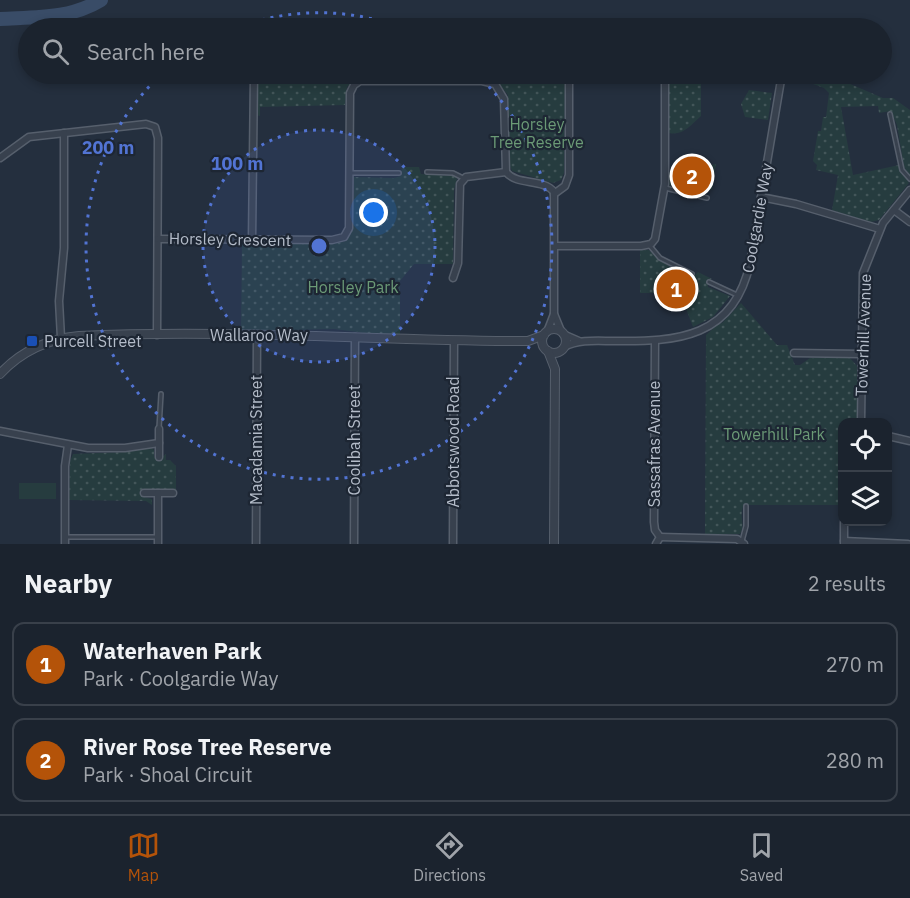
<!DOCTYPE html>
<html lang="en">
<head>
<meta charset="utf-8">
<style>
  body { margin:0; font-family:"IBM Plex Sans",sans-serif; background:#242b36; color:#f1f3f6 }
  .controls { position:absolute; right:18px; bottom:18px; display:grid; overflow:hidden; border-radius:12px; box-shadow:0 3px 9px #0003 }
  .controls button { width:54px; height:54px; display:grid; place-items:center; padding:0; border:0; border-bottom:2px solid #39404a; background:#1b232e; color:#f1f3f6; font:30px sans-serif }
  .you { position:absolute; left:374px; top:213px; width:21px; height:21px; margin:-15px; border:4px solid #fff; border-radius:50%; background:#1a73e8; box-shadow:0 0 0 9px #1a73e833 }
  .badge { display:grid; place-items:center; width:39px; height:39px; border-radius:50%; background:#b45309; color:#fff; font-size:20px; font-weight:700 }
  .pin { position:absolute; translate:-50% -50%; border:3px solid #fff; box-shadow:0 2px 6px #0006 }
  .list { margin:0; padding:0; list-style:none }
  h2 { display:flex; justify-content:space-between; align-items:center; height:78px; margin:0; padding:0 24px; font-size:26px }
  h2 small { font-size:20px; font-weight:400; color:#a0a4aa }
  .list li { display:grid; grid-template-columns:39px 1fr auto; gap:18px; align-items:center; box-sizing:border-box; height:84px; margin:0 12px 12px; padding:0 12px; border:2px solid #39404a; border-radius:12px }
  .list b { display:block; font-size:22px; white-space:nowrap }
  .list p { margin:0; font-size:20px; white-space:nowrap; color:#a0a4aa }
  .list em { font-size:20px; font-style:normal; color:#a0a4aa }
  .icon { flex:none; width:33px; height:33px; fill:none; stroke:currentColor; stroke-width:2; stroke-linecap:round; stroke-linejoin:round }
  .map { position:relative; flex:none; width:910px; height:544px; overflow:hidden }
  .search { position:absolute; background:#1b232e; box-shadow:0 3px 9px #0003; left:18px; right:18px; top:18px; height:66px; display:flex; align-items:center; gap:15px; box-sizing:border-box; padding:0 21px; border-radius:33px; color:#a0a4aa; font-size:22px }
  .sheet { height:270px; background:#1b232e }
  nav { display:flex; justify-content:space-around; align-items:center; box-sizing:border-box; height:84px; border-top:2px solid #39404a; background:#1b232e; font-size:16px; color:#a0a4aa }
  nav a { display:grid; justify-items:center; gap:3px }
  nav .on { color:#b45309 }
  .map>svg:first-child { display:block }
  .grass { fill:#263c3f }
  .park { fill:url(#park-dots) }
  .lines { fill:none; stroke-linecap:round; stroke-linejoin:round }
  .river { stroke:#394c67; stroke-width:14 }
  .service-casing { stroke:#565f6c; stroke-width:6 }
  .minor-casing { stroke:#565f6c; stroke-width:9 }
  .tertiary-casing { stroke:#565f6c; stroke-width:10 }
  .service { stroke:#38414e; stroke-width:3 }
  .minor { stroke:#38414e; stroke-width:6 }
  .tertiary { stroke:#38414e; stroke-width:8 }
  .ring { fill:none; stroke:#5274d3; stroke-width:3; stroke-dasharray:3 6 }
  .transit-dot { fill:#1a4fb4; stroke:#1d2633; stroke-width:2 }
  .labels { text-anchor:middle; stroke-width:4.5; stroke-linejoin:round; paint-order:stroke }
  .park-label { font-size:16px; fill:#6b9a76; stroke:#1d2633 }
  .street-label { font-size:16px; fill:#b4bcc9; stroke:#1d2633 }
  .poi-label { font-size:16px; fill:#b4bcc9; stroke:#1d2633; text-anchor:start }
  .centre { fill:#5274d3; stroke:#1d2633; stroke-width:3 }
  .ring-label { font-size:18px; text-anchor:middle; font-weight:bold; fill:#5274d3; stroke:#1d2633; stroke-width:4.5; stroke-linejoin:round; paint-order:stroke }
</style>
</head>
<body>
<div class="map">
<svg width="910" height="544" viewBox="0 0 910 544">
  <defs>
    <pattern id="park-dots" width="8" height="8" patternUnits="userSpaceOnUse" patternTransform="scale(1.5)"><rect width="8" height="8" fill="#263c3f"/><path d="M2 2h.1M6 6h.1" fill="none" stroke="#435659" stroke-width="1.8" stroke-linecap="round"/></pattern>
  </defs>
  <rect width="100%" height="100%" fill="#242f3e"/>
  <rect class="grass" x="19" y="483" width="37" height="16"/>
  <g class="park">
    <polygon points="272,16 279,20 285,28 246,28"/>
    <polygon points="266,74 565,74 564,173 561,180 553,183 512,171 509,163 508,95 495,79 434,77 428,79 420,77 359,77 347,87 345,105 260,107 260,116 256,115 256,85"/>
    <path d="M669 74H701V116C691 125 683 136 669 133Z"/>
    <polygon points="786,74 827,74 883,98 893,98 910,110 910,176 904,167 897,125 891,111 879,113 878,106 841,107 853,175 899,165 909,183 879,220 871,222 832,210 838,175 816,170 817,165 813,161 818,131 821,131 823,117 826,117 829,93 824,88"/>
    <polygon points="749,90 772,93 768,120 745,117 741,104"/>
    <polygon points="716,164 712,190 708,189 704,195 669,185 669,172"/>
    <polygon points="402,167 419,167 421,174 455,176 457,179 454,190 453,264 414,264 400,281 400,334 373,334 334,329 241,331 242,243 332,244 346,241 353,229 354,177 394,178 401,176"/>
    <path d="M640 250H649C664 265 676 270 691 279L698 272 712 279 708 280V287L730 296 713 317 693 327 680 293H640Z"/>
    <path d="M741 303 777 345H787L795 365H800L810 358H850L857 366V422H842L840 505H744C738 515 746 524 740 534H705L706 335 718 324 722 323Z"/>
    <polygon points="150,447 154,450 154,457 162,457 166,454 166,460 170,460 176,466 176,491 173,489 144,489 144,497 152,499 152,505 146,501 69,500 70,461 73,454 124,452"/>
  </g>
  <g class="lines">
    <path class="river" d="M0 19C36 17 70 19 101 0"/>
    <defs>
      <g id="service">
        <polyline points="890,114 902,170 910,179"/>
        <polyline points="427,172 453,173 463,178"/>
        <polyline points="350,173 399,173"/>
        <polyline points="665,188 707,198"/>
        <polyline points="650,246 660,258 692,274"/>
        <polyline points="709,282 737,295"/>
        <polyline points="159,428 161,394"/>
        <polyline points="67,537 158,537"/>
        <polyline points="742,541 746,526 746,506"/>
      </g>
      <g id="minor">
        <polyline points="0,158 29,137 146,124 155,127 158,138 157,335"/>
        <path d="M506 172C517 186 543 178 554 192V314L561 331"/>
        <polyline points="554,194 565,186 569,175 569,74"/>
        <polyline points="761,197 796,204 880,229"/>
        <polyline points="894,210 910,222"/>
        <polyline points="158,239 332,240 344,237 349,228 350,93 354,85 360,81 482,81 495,84 504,99 506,172"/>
        <polyline points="252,240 254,74"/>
        <polyline points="555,246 641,246 651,244 655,239 665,184 665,74"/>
        <polyline points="453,278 458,263 460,184 466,177 506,172"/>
        <polyline points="547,332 554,314"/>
        <polyline points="563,334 579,341"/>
        <polyline points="61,338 59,301 64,248 64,133"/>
        <polyline points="655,341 654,522 655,530 660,537 656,544"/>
        <path d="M564 347C580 339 597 341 614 341 677 342 734 338 750 263L782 74"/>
        <polyline points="794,353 861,354"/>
        <polyline points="861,422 863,273 883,223 910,190"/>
        <polyline points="0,431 88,448 125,448 159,443"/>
        <polyline points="888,436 910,441"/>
        <polyline points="159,457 159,429"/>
        <polyline points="144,493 173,493"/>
        <polyline points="660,537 737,539 744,544"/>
        <polyline points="844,541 908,544"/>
        <polyline points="844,543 844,522"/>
        <polyline points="65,544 65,466 68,445"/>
        <polyline points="158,544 158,493"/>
        <polyline points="256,544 257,335"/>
        <polyline points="354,544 355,337"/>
        <polyline points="453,544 454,341"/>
      </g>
      <g id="tertiary">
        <circle cx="554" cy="341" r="12"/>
        <polyline points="548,351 555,369 554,544"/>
        <path d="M0 374C21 351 48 339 79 336 225 329 371 340 516 341H528L544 335"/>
      </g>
    </defs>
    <use href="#service" class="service-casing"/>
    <use href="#minor" class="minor-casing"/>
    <use href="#tertiary" class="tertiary-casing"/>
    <use href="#service" class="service"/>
    <use href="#minor" class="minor"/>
    <use href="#tertiary" class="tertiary"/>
  </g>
  <circle cx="319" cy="246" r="116" fill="#5274d3" fill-opacity=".12"/>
  <g class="ring">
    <circle cx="319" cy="246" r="116"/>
    <path d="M236 28A233 233 0 0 1 402 28M476 74A233 233 0 1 1 162 74"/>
  </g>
  <rect class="transit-dot" x="26" y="335" width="12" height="12" rx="3"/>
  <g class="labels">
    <g class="park-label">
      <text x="537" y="130">Horsley<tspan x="537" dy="18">Tree Reserve</tspan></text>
      <text x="353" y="293">Horsley Park</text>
      <text x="774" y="440">Towerhill Park</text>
    </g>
    <g class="street-label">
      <text transform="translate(757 218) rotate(-80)" y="6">Coolgardie Way</text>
      <text transform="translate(230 239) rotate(1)" y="6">Horsley Crescent</text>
      <text x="259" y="341">Wallaroo Way</text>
      <text transform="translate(863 335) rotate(-88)" y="6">Towerhill Avenue</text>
      <text transform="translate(256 440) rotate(-90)" y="6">Macadamia Street</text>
      <text transform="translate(354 440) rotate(-90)" y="6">Coolibah Street</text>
      <text transform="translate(453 442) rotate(-90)" y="6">Abbotswood Road</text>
      <text transform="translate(654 444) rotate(-90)" y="6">Sassafras Avenue</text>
    </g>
    <g class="poi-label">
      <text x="44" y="347">Purcell Street</text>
    </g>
  </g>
  <circle cx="319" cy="246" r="9" class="centre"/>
  <g class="ring-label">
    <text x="108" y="154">200 m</text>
    <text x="237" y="170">100 m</text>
  </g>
</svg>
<div class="controls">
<button><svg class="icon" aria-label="locate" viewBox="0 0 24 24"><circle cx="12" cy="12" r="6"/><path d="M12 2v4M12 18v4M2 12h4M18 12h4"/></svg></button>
<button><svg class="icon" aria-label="layers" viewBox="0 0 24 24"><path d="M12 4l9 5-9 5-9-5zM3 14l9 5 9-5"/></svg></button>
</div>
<div class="you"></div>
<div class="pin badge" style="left:676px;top:289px">1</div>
<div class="pin badge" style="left:692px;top:176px">2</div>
<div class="search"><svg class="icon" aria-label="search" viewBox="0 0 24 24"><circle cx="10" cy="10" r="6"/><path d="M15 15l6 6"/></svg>Search here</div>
</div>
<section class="sheet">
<h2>Nearby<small>2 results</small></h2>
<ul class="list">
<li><span class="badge">1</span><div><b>Waterhaven Park</b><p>Park · Coolgardie Way</p></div><em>270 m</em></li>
<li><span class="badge">2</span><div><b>River Rose Tree Reserve</b><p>Park · Shoal Circuit</p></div><em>280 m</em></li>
</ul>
</section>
<nav>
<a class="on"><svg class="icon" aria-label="map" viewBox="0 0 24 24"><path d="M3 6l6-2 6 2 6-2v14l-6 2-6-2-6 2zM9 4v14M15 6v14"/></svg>Map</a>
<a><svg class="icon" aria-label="directions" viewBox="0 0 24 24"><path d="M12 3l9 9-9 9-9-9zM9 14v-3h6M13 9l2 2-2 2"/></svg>Directions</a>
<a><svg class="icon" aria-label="saved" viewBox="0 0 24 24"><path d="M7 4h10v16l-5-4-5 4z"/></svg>Saved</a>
</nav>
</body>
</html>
